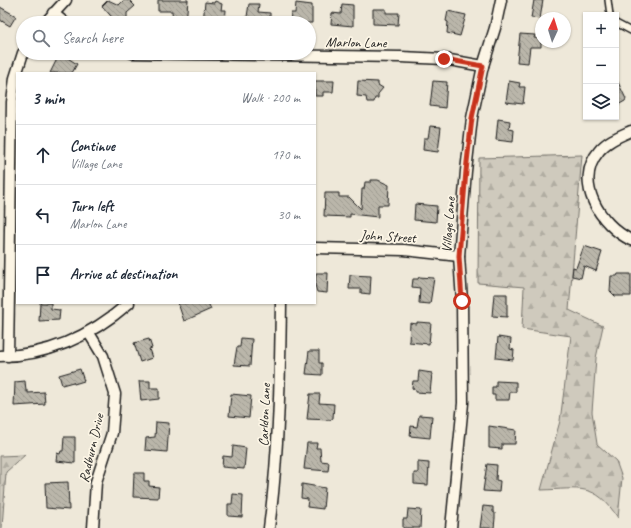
<!DOCTYPE html>
<html lang="en">
<head>
<meta charset="utf-8">
<style>
  body { margin:0; font-family:Caveat,sans-serif; background:#f2f2f3; color:#1f2937 }
  .controls { position:absolute; right:12px; top:12px; display:grid; overflow:hidden; border-radius:0px; box-shadow:0 1px 3px #0004 }
  .controls button { width:36px; height:36px; display:grid; place-items:center; padding:0; border:0; border-bottom:1px solid #e0e1e3; background:#fff; color:#1f2937; font:20px sans-serif }
  .compass { position:absolute; left:535px; top:12px; width:36px; height:36px; border-radius:50%; background:#fff; box-shadow:0 1px 3px #0004; rotate:4deg }
  .stop { position:absolute; width:12px; height:12px; margin:-9px; border:3px solid #c8321e; border-radius:50%; background:#fff }
  .stop.end { background:#c8321e; border-color:#fff; box-shadow:0 1px 4px #0008 }
  .list { margin:0; padding:0; list-style:none }
  h2 { display:flex; justify-content:space-between; align-items:center; height:52px; margin:0; padding:0 16px; font-size:17px }
  h2 small { font-size:13px; font-weight:400; color:#747a83 }
  .list li { display:grid; grid-template-columns:26px 1fr auto; gap:12px; align-items:center; box-sizing:border-box; height:60px; padding:0 16px; border-top:1px solid #e0e1e3 }
  .list b { display:block; font-size:15px; white-space:nowrap }
  .list p { margin:0; font-size:13px; white-space:nowrap; color:#747a83 }
  .list em { font-size:13px; font-style:normal; color:#747a83 }
  .icon { flex:none; width:22px; height:22px; fill:none; stroke:currentColor; stroke-width:2; stroke-linecap:round; stroke-linejoin:round }
  .map { position:relative; flex:none; width:631px; height:528px; overflow:hidden }
  .search { position:absolute; background:#fff; box-shadow:0 1px 3px #0004; left:16px; top:16px; width:300px; height:44px; display:flex; align-items:center; gap:10px; box-sizing:border-box; padding:0 14px; border-radius:22px; color:#747a83; font-size:15px }
  .panel { position:absolute; background:#fff; box-shadow:0 1px 3px #0004; left:16px; top:72px; width:300px; height:232px; border-radius:0px }
  .map>svg:first-child { display:block }
  .forest { fill:url(#forest-firs); stroke:#76736c }
  .building { fill:url(#building-back-hatch); stroke:#1c1c1c }
  .lines { fill:none; stroke-linecap:round; stroke-linejoin:round }
  .lane-casing { stroke:#1c1c1c; stroke-width:8 }
  .street-casing { stroke:#1c1c1c; stroke-width:13 }
  .lane { stroke:#fcf5e5; stroke-width:5 }
  .street { stroke:#fcf5e5; stroke-width:10 }
  .route { stroke:#c8321e; stroke-width:5 }
  .labels { text-anchor:middle; stroke-width:3.5; stroke-linejoin:round; paint-order:stroke }
  .street-label { font-size:14px; fill:#1c1c1c; stroke:#fcf5e5 }
</style>
</head>
<body>
<div class="map">
<svg width="631" height="528" viewBox="0 0 631 528">
  <defs>
    <pattern id="forest-firs" width="22" height="20" patternUnits="userSpaceOnUse"><rect width="22" height="20" fill="#cfcabd"/><path d="M5 1l3.5 6h-7zM16 11l3.5 6h-7z" fill="#b1ada2"/></pattern>
    <pattern id="building-back-hatch" width="6" height="6" patternUnits="userSpaceOnUse"><rect width="6" height="6" fill="#bab6aa"/><path d="M-1 5l2 2M0 0l6 6M5-1l2 2" fill="none" stroke="#9f9c92"/></pattern>
  </defs>
  <rect width="100%" height="100%" fill="#eee8d9"/>
  <filter id="ink" filterUnits="userSpaceOnUse"><feTurbulence type="fractalNoise" baseFrequency=".025" numOctaves="2"/><feDisplacementMap in="SourceGraphic" scale="8" xChannelSelector="R" yChannelSelector="G"/><feConvolveMatrix kernelMatrix="1 2 1 2 8 2 1 2 1" color-interpolation-filters="sRGB"/></filter>
  <g filter="url(#ink)">
    <g class="forest">
      <path d="M582 155 569 310 603 326 596 358 592 412 597 444 616 461 622 478 618 518C595 482 580 489 541 490L560 421 571 336 522 329 524 287 478 283 479 158Z"/>
      <polygon points="25,455 6,472 2,528 0,528 0,456"/>
    </g>
    <g class="building">
      <polygon points="108,0 119,5 124,0 129,0 135,6 127,13 127,20 124,23 117,23 102,6"/>
      <polygon points="158,0 188,0 186,23 173,23 172,11 158,11"/>
      <polygon points="534,0 543,0 540,19 531,18"/>
      <polygon points="215,1 222,4 221,10 226,10 225,23 203,23 205,2 214,3"/>
      <polygon points="296,3 312,5 312,23 290,23 291,13 295,13"/>
      <polygon points="249,4 259,4 258,12 270,13 270,23 246,23"/>
      <polygon points="342,4 353,5 353,26 331,24 332,13 341,14"/>
      <polygon points="0,7 16,16 10,26 0,20"/>
      <polygon points="373,9 386,9 386,13 399,13 398,25 373,24"/>
      <polygon points="448,11 466,15 460,36 447,33 448,22 446,21"/>
      <polygon points="520,34 535,35 534,38 541,39 541,47 530,47 528,63 517,62"/>
      <polygon points="60,53 77,64 72,73 50,73"/>
      <polygon points="616,78 626,99 625,101 616,106"/>
      <polygon points="315,81 334,81 333,92 323,92 323,96 315,96"/>
      <polygon points="358,81 378,82 378,85 383,88 378,94 378,98 375,98 374,102 367,102 366,97 357,96"/>
      <polygon points="433,81 447,82 445,108 430,106"/>
      <polygon points="509,81 520,83 519,87 525,87 523,104 506,102"/>
      <polygon points="498,119 510,121 509,129 514,130 513,142 496,140"/>
      <polygon points="430,126 441,127 438,152 423,150 424,138 428,138"/>
      <polygon points="371,180 378,180 389,185 388,205 378,205 378,217 350,214 350,217 324,216 325,193 339,193 339,197 349,197 361,209 362,189 364,189 365,182 371,182"/>
      <polygon points="415,204 437,206 436,222 414,220"/>
      <polygon points="584,246 602,252 596,271 584,266 581,278 572,276 573,267 576,268"/>
      <polygon points="316,273 328,273 327,293 317,292 315,285"/>
      <polygon points="618,274 631,274 631,296 615,296 610,291 611,276 617,276"/>
      <polygon points="350,275 371,276 370,294 361,293 361,289 349,289"/>
      <polygon points="419,277 434,278 430,304 419,303 420,288 412,287 413,279 418,279"/>
      <polygon points="494,294 507,294 507,317 492,316"/>
      <polygon points="40,303 51,303 51,309 60,310 59,320 39,321"/>
      <polygon points="178,303 208,303 211,309 184,321"/>
      <polygon points="417,322 431,323 429,344 409,342 410,323 417,324"/>
      <polygon points="498,337 511,339 510,349 514,350 513,360 496,358"/>
      <polygon points="241,338 252,339 250,366 234,365 237,347 240,347"/>
      <polygon points="149,339 152,348 149,349 152,358 140,362 134,343"/>
      <polygon points="309,351 319,351 319,363 322,363 322,375 306,374"/>
      <polygon points="80,369 84,381 74,384 73,382 62,385 59,375"/>
      <polygon points="419,371 432,373 430,393 416,392 416,390 412,388 413,381 418,381"/>
      <polygon points="25,381 26,391 28,391 28,393 44,392 45,404 14,406 15,382"/>
      <polygon points="139,381 150,381 150,388 159,388 159,399 141,401"/>
      <polygon points="496,381 516,382 516,392 510,392 509,400 495,400 495,395 492,395 492,387 496,387"/>
      <polygon points="231,394 251,396 249,418 229,416"/>
      <polygon points="310,394 320,394 319,403 334,404 333,418 330,420 307,419"/>
      <polygon points="419,415 432,416 430,438 410,436 411,426 417,427"/>
      <polygon points="156,422 169,423 167,452 145,450 146,438 155,437"/>
      <polygon points="489,426 516,430 515,444 502,444 502,449 489,448"/>
      <polygon points="64,437 75,437 75,463 56,461 57,453 60,454 61,451 63,451"/>
      <polygon points="307,443 317,443 316,448 320,448 321,461 329,462 328,471 304,469"/>
      <polygon points="233,446 246,448 244,469 222,467 223,456 232,457"/>
      <polygon points="418,462 429,463 428,485 414,484 414,473 418,473"/>
      <polygon points="487,464 497,465 496,480 500,481 499,492 483,491"/>
      <polygon points="134,473 144,473 144,481 149,481 149,486 159,487 158,498 133,497"/>
      <polygon points="68,482 69,510 46,508 45,483"/>
      <polygon points="302,484 325,488 323,509 307,507 308,499 301,498"/>
      <polygon points="233,494 243,495 242,517 228,516 228,504 232,504"/>
      <polygon points="483,506 493,507 493,512 495,513 495,518 494,528 480,528"/>
      <polygon points="408,509 421,510 420,528 403,528 403,519 407,519"/>
    </g>
    <g class="lines">
      <defs>
        <g id="lane">
          <polyline points="608,0 610,15"/>
          <polyline points="616,23 631,31"/>
        </g>
        <g id="street">
          <polyline points="53,13 65,23"/>
          <polyline points="45,23 66,0"/>
          <polyline points="132,53 401,57 444,59 483,66"/>
          <path d="M631 131C620 136 607 141 599 151 573 182 600 225 631 240"/>
          <polyline points="315,248 404,250 459,256"/>
          <polyline points="89,333 103,356 115,394 112,433 96,482 93,528"/>
          <path d="M0 356C49 356 92 335 129 303"/>
          <polyline points="8,356 12,102 15,78 23,53"/>
          <path d="M269 528C279 453 280 378 281 303"/>
          <polyline points="451,528 463,403 462,301 459,256 466,171 472,118 483,66 495,28 501,0"/>
        </g>
      </defs>
      <use href="#lane" class="lane-casing"/>
      <use href="#street" class="street-casing"/>
      <use href="#lane" class="lane"/>
      <use href="#street" class="street"/>
    </g>
  </g>
  <g class="lines" filter="url(#ink)">
    <polyline class="route" points="444,59 483,66 472,118 466,171 459,256 462,301"/>
  </g>
  <g class="labels">
    <g class="street-label">
      <text transform="translate(356 42) rotate(1)" y="5">Marlon Lane</text>
      <text transform="translate(448 225) rotate(-86)" y="5">Village Lane</text>
      <text transform="translate(388 236) rotate(3)" y="5">John Street</text>
      <text transform="translate(264 415) rotate(-88)" y="5">Carldon Lane</text>
      <text transform="translate(91 448) rotate(-77)" y="5">Radburn Drive</text>
    </g>
  </g>
</svg>
<div class="controls">
<button>+</button>
<button>−</button>
<button><svg class="icon" aria-label="layers" viewBox="0 0 24 24"><path d="M12 4l9 5-9 5-9-5zM3 14l9 5 9-5"/></svg></button>
</div>
<svg class="compass" viewBox="-18 -18 36 36"><path d="M0-13l5 13h-10z" fill="#e53935"/><path d="M0 13l5-13h-10z" fill="#747a83"/></svg>
<div class="stop" style="left:462px;top:301px"></div>
<div class="stop end" style="left:444px;top:59px"></div>
<div class="search"><svg class="icon" aria-label="search" viewBox="0 0 24 24"><circle cx="10" cy="10" r="6"/><path d="M15 15l6 6"/></svg>Search here</div>
<section class="panel">
<h2>3 min<small>Walk · 200 m</small></h2>
<ul class="list">
<li><svg class="icon" aria-label="ahead" viewBox="0 0 24 24"><path d="M12 20V5M6 11l6-6 6 6"/></svg><div><b>Continue</b><p>Village Lane</p></div><em>170 m</em></li>
<li><svg class="icon" aria-label="left" viewBox="0 0 24 24"><path d="M17 20v-9H6M10 6l-5 5 5 5"/></svg><div><b>Turn left</b><p>Marlon Lane</p></div><em>30 m</em></li>
<li><svg class="icon" aria-label="arrive" viewBox="0 0 24 24"><path d="M6 21V4h12l-3 4 3 4H6"/></svg><div><b>Arrive at destination</b></div></li>
</ul>
</section>
</div>
</body>
</html>
